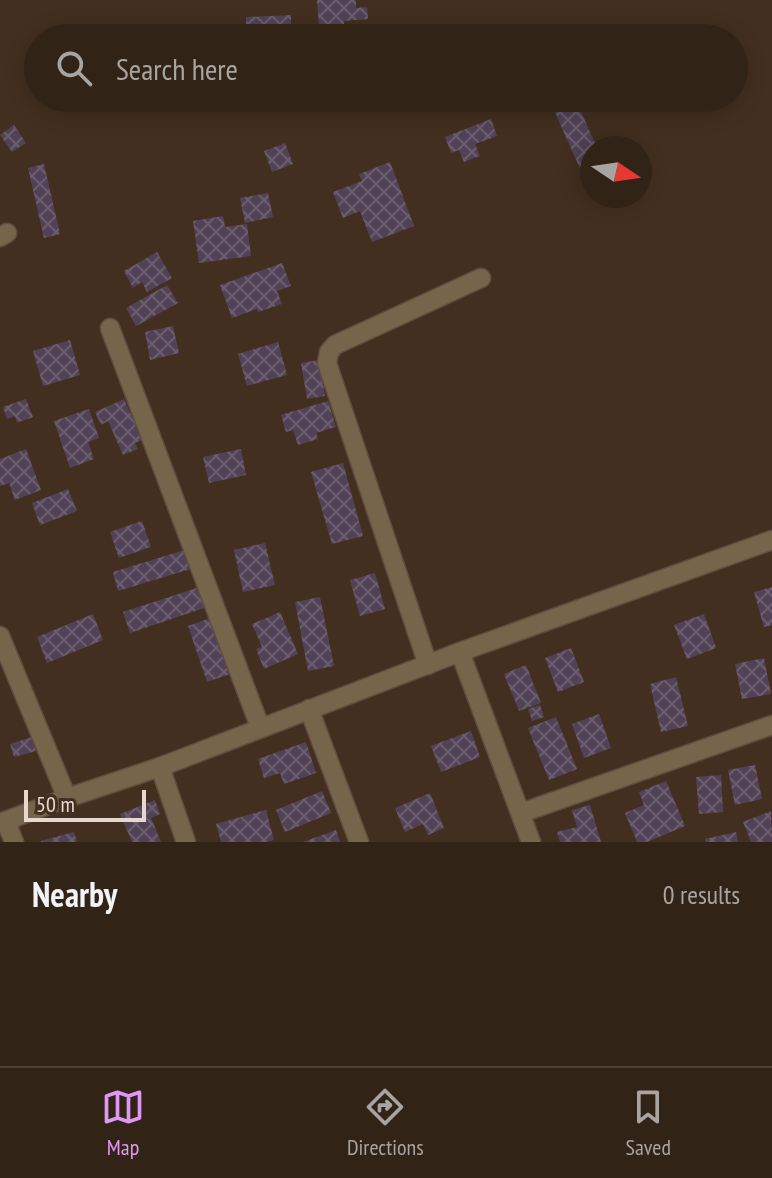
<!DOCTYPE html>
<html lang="en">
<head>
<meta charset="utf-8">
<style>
  body { margin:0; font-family:"PT Sans Narrow",sans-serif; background:#3a2b20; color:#f1f3f6 }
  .compass { position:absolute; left:580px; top:136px; width:72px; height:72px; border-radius:50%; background:#322317; box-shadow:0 4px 20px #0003; rotate:103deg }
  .scale { position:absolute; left:24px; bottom:20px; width:122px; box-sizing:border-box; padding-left:8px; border:4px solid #e6d8cf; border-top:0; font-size:22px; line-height:28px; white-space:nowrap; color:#e6d8cf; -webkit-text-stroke:6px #432f1f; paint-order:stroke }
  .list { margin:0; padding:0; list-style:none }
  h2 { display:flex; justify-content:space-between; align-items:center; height:104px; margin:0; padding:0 32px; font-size:34px }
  h2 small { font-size:26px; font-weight:400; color:#a8a4a1 }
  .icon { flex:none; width:44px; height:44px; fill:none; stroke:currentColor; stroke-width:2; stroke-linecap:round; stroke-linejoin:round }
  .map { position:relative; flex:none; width:772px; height:842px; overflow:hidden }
  .search { position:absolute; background:#322317; box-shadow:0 4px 20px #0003; left:24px; right:24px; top:24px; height:88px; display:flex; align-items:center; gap:20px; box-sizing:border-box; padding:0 28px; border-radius:44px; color:#a8a4a1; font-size:30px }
  .sheet { height:224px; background:#322317 }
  nav { display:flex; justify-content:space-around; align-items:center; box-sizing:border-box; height:112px; border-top:2px solid #4d4036; background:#322317; font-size:22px; color:#a8a4a1 }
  nav a { display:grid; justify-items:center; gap:4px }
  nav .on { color:#de98f2 }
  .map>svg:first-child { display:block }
  .building { fill:url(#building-cross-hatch) }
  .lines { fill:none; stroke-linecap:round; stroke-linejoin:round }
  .minor-casing { stroke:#604d3f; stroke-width:21 }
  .minor { stroke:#74654b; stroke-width:18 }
</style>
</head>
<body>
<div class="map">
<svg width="772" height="842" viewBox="0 0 772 842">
  <defs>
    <pattern id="building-cross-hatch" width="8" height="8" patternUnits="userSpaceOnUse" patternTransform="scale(2)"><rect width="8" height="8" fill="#524257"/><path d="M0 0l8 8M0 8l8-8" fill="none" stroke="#6b5d6e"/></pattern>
  </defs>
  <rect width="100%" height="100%" fill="#432f1f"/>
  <g class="building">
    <polygon points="317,0 356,0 356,8 367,7 368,19 344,21 345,38 320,38"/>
    <polygon points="291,15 291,38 246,38 246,17"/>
    <polygon points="576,100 597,148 592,148 592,177 585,180 554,110"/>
    <polygon points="491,119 497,136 475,144 480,156 464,162 459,150 451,153 445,137"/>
    <polygon points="14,125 26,143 12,152 0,135"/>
    <polygon points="285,143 293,164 272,172 264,151"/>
    <polygon points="390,162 414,226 372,242 360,211 343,218 333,192 362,181 359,174"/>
    <polygon points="44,164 60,234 44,238 28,168"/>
    <polygon points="268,193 273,217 245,223 240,198"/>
    <polygon points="223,216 225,227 247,224 251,256 199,263 193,221"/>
    <polygon points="157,252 172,278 147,292 142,282 133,288 124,271"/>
    <polygon points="282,263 291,286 277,291 282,304 258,312 257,309 232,318 220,285"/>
    <polygon points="167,285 178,303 136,326 126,308"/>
    <polygon points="173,326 179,353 150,360 145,332"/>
    <polygon points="70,340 80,375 43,386 33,351"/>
    <polygon points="278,342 287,375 247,386 238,354"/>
    <polygon points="319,360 325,396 307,399 301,363"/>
    <polygon points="26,399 33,417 17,423 15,416 7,419 3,407"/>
    <polygon points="124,399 131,415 138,412 149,437 135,443 138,449 123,455 108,421 101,425 95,412"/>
    <polygon points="328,401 336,427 316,433 318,439 298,445 293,430 286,432 281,415"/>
    <polygon points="89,409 99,438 88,442 94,459 70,468 54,421"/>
    <polygon points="26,449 41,490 15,500 9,483 0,486 0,459"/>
    <polygon points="241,449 246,475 209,483 203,457"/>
    <polygon points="343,463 363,536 332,544 311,472"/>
    <polygon points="68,489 77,511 40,525 32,503"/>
    <polygon points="142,521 151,547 119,558 110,532"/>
    <polygon points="265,543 275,585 243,592 234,550"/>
    <polygon points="191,548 197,567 118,591 113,572"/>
    <polygon points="375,573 385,609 360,616 350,580"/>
    <polygon points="203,586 210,606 130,633 123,612"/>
    <polygon points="772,587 772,625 764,627 754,592"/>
    <polygon points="320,597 334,666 308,671 295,602"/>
    <polygon points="280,612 298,654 264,669 256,649 262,647 252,624"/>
    <polygon points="93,614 103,640 47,663 37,637"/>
    <polygon points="704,614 716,648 687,659 674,625"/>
    <polygon points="216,616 236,672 207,682 188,626"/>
    <polygon points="571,648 584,682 558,692 545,658"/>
    <polygon points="764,658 771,694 742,699 735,664"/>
    <polygon points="526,665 541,703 519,711 504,674"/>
    <polygon points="676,677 688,726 661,732 650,684"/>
    <polygon points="540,705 544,717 532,721 528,709"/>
    <polygon points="599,714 611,748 584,758 572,724"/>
    <polygon points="556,717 577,769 549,780 528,728"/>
    <polygon points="471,731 480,757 441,772 431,746"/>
    <polygon points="32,737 36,751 14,757 10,744"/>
    <polygon points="306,742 316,773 284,784 280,773 264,778 258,759"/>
    <polygon points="755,765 762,799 735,805 728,770"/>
    <polygon points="721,775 723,812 699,814 696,777"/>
    <polygon points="666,781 685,826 647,842 637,842 625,813 644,805 639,792"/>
    <polygon points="322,791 331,813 285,832 276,810"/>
    <polygon points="430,793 444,828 428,835 423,824 405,832 395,808"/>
    <polygon points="155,800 160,814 151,818 161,842 132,842 120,814"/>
    <polygon points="590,805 601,842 560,842 557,832 577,827 572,810"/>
    <polygon points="266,810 274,840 266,842 221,842 216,824"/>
    <polygon points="771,811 772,842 751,842 743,822"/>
    <polygon points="336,830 340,842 303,842"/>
    <polygon points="74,832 77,842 41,842 41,841"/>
    <polygon points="736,832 738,842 706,842 705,839"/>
  </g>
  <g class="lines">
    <defs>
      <g id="minor">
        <polyline points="0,237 7,233"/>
        <polyline points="110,328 260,727"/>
        <polyline points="0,636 67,798"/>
        <polyline points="460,652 531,842"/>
        <polyline points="428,665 327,363 329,352 335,345 481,278"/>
        <polyline points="309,709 359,842"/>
        <polyline points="160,767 186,842"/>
        <polyline points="521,813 772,725"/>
        <polyline points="6,821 14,842"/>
        <polyline points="0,823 67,798 160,767 460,652 772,540"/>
      </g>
    </defs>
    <use href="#minor" class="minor-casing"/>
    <use href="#minor" class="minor"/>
  </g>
</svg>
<svg class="compass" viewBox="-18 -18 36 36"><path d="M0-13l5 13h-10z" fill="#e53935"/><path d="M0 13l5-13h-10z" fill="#a8a4a1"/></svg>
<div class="scale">50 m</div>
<div class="search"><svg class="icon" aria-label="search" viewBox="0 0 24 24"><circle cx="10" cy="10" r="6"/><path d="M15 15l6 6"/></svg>Search here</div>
</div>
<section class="sheet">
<h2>Nearby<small>0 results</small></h2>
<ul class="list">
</ul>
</section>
<nav>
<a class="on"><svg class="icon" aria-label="map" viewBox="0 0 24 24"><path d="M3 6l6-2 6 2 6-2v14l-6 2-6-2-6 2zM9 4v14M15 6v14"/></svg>Map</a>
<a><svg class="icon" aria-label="directions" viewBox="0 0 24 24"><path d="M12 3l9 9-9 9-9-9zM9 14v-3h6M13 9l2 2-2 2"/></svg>Directions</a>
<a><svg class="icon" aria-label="saved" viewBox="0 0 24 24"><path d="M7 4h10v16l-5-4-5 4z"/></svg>Saved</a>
</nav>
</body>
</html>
